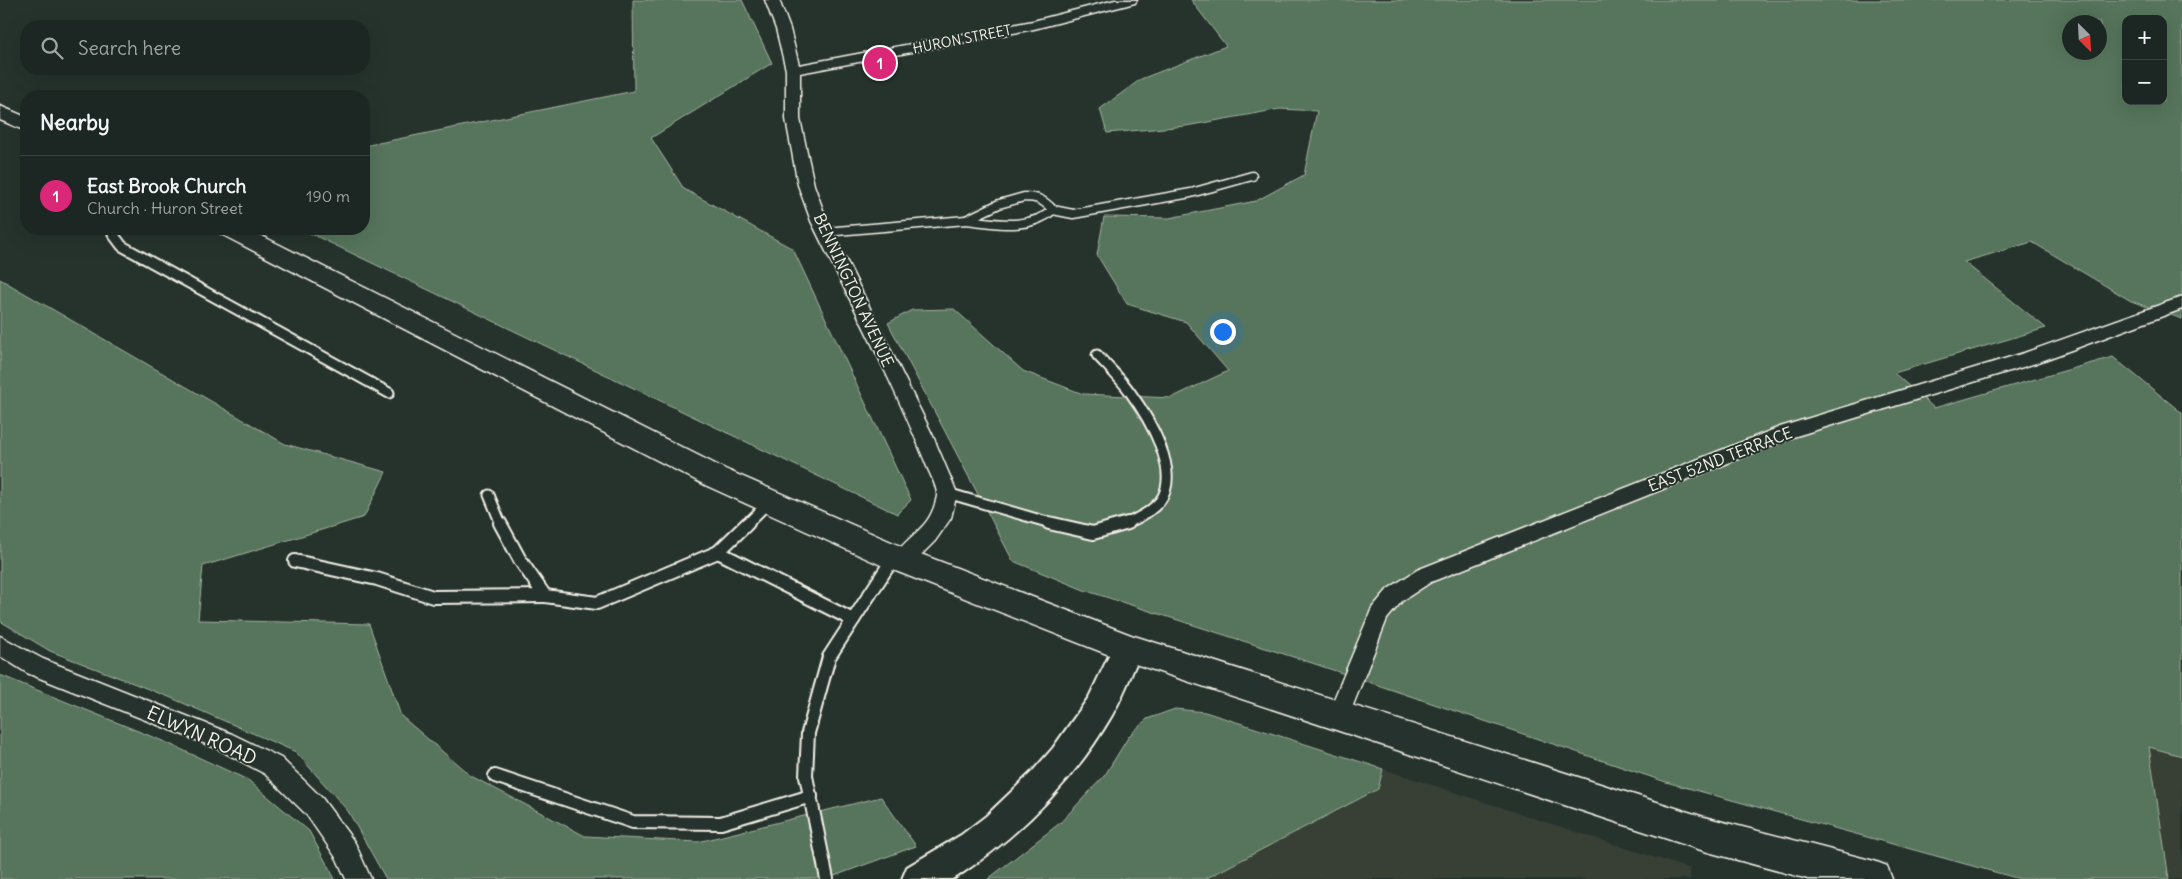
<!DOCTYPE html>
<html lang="en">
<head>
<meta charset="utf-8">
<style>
  body { margin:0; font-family:Delius,sans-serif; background:#29322f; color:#f1f3f6 }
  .controls { position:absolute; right:15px; top:15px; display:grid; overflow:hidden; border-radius:10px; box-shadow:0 5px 20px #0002 }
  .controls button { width:45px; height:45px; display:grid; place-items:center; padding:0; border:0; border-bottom:1px solid #3a4340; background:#1c2622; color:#f1f3f6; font:25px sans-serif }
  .compass { position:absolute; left:2062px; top:15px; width:45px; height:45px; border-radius:50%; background:#1c2622; box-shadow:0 5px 20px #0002; rotate:156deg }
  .you { position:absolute; left:1222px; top:331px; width:18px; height:18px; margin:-12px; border:4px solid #fff; border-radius:50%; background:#1a73e8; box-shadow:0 0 0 8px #1a73e833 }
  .badge { display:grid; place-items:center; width:32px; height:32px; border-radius:50%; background:#db2777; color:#fff; font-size:16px; font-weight:700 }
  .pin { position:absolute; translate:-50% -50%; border:2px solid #fff; box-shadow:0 1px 5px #0006 }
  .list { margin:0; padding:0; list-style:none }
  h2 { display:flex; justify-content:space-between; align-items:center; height:65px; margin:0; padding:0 20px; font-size:21px }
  h2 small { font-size:16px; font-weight:400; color:#a0a5a5 }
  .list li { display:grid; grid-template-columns:32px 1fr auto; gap:15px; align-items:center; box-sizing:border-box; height:80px; padding:0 20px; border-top:1px solid #3a4340 }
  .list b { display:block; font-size:19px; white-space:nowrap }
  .list p { margin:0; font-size:16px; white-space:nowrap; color:#a0a5a5 }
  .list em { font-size:16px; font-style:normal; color:#a0a5a5 }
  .icon { flex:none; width:28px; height:28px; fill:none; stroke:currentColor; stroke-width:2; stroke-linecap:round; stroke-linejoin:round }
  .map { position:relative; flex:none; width:2182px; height:879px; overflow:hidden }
  .search { position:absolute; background:#1c2622; box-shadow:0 5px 20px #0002; left:20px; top:20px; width:350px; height:55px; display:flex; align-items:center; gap:12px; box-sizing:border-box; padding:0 18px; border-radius:20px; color:#a0a5a5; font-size:19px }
  .panel { position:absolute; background:#1c2622; box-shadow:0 5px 20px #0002; left:20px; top:90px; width:350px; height:145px; border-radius:20px }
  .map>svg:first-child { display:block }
  .built { fill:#384036 }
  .green { fill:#56745c; stroke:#a5b2a2; fill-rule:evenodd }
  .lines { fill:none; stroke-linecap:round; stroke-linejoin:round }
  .lane-far2-casing { stroke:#f4f1e8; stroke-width:11 }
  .lane-far1-casing { stroke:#f4f1e8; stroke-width:13 }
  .lane-casing { stroke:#f4f1e8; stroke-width:16 }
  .street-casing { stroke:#f4f1e8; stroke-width:3 }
  .secondary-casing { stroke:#f4f1e8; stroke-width:4 }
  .highway-casing { stroke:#f4f1e8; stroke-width:3 }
  .lane-far2 { stroke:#26332d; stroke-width:8 }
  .lane-far1 { stroke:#26332d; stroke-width:9 }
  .lane { stroke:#26332d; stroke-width:12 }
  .street { fill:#26332d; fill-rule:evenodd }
  .secondary { fill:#26332d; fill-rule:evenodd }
  .highway { fill:#26332d; fill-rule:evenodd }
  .labels { text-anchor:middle; stroke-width:4; stroke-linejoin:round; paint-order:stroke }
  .far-street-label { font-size:14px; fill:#f4f1e8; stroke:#26332d }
  .street-label { font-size:16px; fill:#f4f1e8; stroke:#26332d }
  .near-street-label { font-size:19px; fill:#f4f1e8; stroke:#26332d }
</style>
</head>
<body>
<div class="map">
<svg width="2182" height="879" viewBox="0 0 2182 879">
  <rect width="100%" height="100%" fill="#26332d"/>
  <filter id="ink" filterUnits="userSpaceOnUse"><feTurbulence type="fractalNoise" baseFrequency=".02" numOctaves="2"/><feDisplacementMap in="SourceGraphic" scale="10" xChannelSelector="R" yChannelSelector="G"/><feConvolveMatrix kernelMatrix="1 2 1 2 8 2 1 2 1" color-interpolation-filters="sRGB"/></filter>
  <g filter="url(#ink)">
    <g class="built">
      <polygon points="2149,746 2182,756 2182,879 2169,879"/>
      <polygon points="1383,769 1690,869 1690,879 1205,879 1378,789"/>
    </g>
    <g class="green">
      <polygon points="633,0 742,0 772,63 651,138 684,189 793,249 911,500 897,514 301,229 364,229 364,146 634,91"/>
      <path d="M1191 0H2182V319L2131 301 2032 242 1964 262 2046 328 1894 373 1934 408 2113 357 2182 413V756L2149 747 2169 879H2020L1666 782 1312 663 1084 590 1013 561 888 323 912 310 954 309 1023 371 1083 394 1171 398 1228 371 1186 322 1127 304 1097 255 1104 217 1169 218 1256 201 1304 175 1317 111 1280 109 1186 126 1107 133 1100 109 1141 79 1226 46ZM2126 19H2163V101H2126ZM2070 22H2100V52H2070Z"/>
      <polygon points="0,279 285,444 386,472 364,517 203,566 198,620 369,624 401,716 471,776 585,836 698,842 881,797 916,846 826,879 386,879 348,811 296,752 169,697 50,651 0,621"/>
      <polygon points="0,675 165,742 248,780 309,831 335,879 0,879"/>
      <polygon points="1175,709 1205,712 1383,769 1378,789 1205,879 988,879 1060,823 1105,775 1129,736 1147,719"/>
    </g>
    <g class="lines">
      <defs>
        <g id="lane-far2">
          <path d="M1024 197C1037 197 1044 200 1053 210 1029 231 995 223 966 220L999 204Z"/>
          <polyline points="1053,210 1073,214 1191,193 1252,176"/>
          <polyline points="110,229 114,235"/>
          <polyline points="825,232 966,220"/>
        </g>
        <g id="lane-far1">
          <polyline points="113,234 122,246 389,393"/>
          <path d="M1097 355C1108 367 1121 379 1130 392 1148 417 1182 472 1160 501 1151 512 1137 519 1125 524"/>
          <polyline points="947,493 1054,524"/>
          <polyline points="489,495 501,524"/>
          <polyline points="747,524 769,502"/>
        </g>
        <g id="lane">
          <polyline points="500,523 520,560 545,596 597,603 718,552 748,523"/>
          <polyline points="1049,523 1093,533 1128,523"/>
          <polyline points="718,552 853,620"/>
          <polyline points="295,561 377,579 433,597 545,596"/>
          <polyline points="495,776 633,822 721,823 811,796"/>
          <polyline points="827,879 806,776 808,733 829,657 894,557"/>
        </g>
        <g id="street">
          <path d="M765 0H779L790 29 799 65 1033 21 1115 0H1137L1135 3 1034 29 800 73V119L814 185 827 221 932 434 957 493 951 518 935 541 910 566 903 568 896 566 893 560C906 533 930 533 937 496 938 487 929 473 926 464 893 381 850 301 811 221L798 185 786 119V70L776 29Z"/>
          <polygon points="2182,297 2182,309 2036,363 1793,437 1431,582 1402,601 1387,619 1346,723 1338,726 1330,723 1327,716 1372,608 1388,589 1417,570 1780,427 2024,353"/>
          <polygon points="0,636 43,659 232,734 281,758 322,798 355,843 371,879 346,879 337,859 306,814 265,774 216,748 27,673 0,656"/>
        </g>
        <path id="secondary" d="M1128 635 1139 639 1143 648C1132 671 1124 695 1111 717 1073 782 1021 834 958 876L953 879H902L907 867 961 835 986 816 1032 772 1053 748 1089 697 1117 639Z"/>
        <g id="highway">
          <polygon points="0,106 26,117 26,131 0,120"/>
          <polygon points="217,229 248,229 725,469 905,548 1131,635 1704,817 1874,861 1887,866 1892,879 1808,879 1704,851 1117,658 883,566 705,485 221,234"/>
        </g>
      </defs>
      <use href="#lane-far2" class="lane-far2-casing"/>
      <use href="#lane-far1" class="lane-far1-casing"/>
      <use href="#lane" class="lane-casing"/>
      <use href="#street" class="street-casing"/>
      <use href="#secondary" class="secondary-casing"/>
      <use href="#highway" class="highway-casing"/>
      <use href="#lane-far2" class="lane-far2"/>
      <use href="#lane-far1" class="lane-far1"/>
      <use href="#lane" class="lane"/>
      <use href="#street" class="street"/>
      <use href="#secondary" class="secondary"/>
      <use href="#highway" class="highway"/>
    </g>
  </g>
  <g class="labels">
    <g class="far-street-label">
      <text transform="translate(962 39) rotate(-11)" y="5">HURON STREET</text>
    </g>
    <g class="street-label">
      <text transform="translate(854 290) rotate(65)" y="6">BENNINGTON AVENUE</text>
      <text transform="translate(1720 459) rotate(-21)" y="6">EAST 52ND TERRACE</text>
    </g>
    <g class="near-street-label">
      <text transform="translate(202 735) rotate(24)" y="7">ELWYN ROAD</text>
    </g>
  </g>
</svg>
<div class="controls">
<button>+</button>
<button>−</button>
</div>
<svg class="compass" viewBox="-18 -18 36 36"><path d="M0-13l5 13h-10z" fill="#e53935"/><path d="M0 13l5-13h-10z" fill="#a0a5a5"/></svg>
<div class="you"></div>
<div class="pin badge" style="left:880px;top:63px">1</div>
<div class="search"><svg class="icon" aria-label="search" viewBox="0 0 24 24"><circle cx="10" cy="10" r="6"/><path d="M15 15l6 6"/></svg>Search here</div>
<section class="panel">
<h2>Nearby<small></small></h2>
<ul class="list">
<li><span class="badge">1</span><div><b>East Brook Church</b><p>Church · Huron Street</p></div><em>190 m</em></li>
</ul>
</section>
</div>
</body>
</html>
